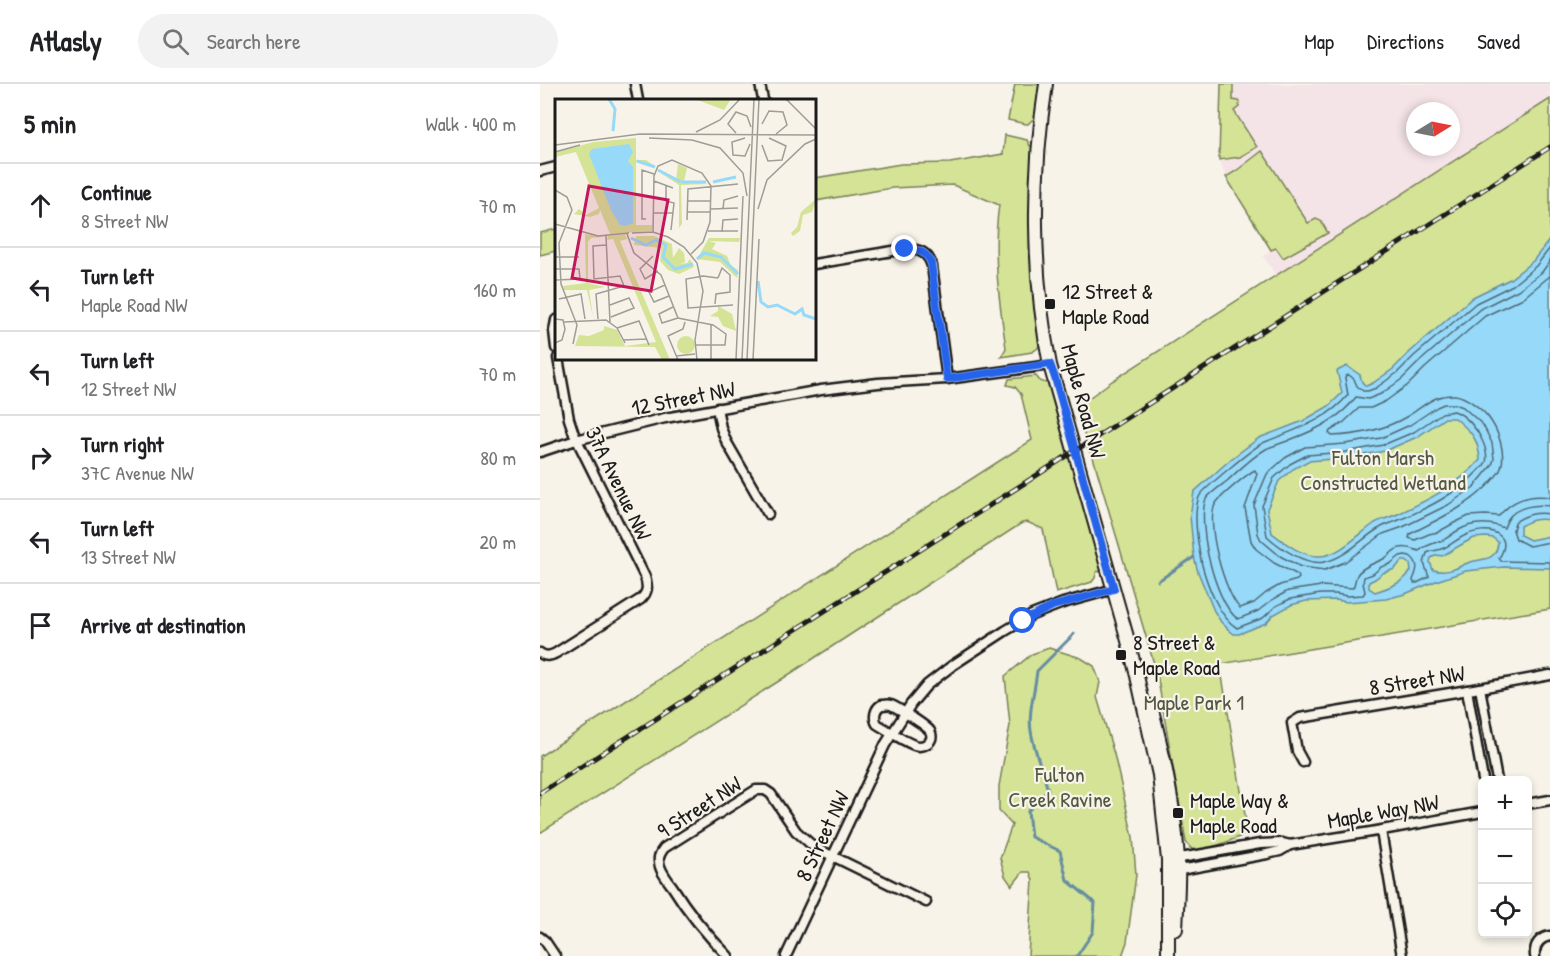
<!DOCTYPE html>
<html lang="en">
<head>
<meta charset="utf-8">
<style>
  body { margin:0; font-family:"Patrick Hand",sans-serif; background:#f2f2f2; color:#202124 }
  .controls { position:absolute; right:18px; bottom:18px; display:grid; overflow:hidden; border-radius:9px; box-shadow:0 3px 9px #0003 }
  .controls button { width:54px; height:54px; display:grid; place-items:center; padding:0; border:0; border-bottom:2px solid #e0e0e0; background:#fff; color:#202124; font:30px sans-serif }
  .compass { position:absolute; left:866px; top:18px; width:54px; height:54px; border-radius:50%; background:#fff; box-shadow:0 3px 9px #0003; rotate:80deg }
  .stop { position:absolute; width:18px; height:18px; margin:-14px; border:4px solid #2563eb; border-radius:50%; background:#fff }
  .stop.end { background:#2563eb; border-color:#fff; box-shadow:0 2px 6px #0008 }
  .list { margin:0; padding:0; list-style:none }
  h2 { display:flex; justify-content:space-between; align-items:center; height:78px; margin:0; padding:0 24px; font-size:26px }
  h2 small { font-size:20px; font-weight:400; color:#757577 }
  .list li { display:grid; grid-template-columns:39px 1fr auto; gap:18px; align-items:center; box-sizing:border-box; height:84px; padding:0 24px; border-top:2px solid #e0e0e0 }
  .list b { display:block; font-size:22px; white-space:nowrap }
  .list p { margin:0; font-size:20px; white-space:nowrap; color:#757577 }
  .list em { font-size:20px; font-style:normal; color:#757577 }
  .icon { flex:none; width:33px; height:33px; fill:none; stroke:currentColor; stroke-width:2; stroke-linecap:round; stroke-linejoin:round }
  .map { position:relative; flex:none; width:1010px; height:872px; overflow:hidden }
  header { display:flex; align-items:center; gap:36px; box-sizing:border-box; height:84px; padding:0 30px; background:#fff; border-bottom:2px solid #e0e0e0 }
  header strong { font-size:28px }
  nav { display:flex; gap:33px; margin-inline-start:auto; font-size:21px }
  .search { width:420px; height:54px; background:#f2f2f2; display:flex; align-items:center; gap:15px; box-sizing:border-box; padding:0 21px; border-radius:33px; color:#757577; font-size:22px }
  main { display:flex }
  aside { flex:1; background:#fff }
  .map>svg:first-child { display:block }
  .built { fill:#f5e4e7; fill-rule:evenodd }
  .green { fill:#d4e396; stroke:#788059; stroke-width:1.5 }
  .water { fill:#97d9f9; stroke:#668da1; stroke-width:1.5; fill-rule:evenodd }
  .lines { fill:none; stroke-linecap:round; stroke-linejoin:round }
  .shore { stroke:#4d6874; stroke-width:1.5 }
  .stream { stroke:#668da1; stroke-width:3 }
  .street-casing { stroke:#1c1c1c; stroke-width:13 }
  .secondary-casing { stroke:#1c1c1c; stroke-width:16 }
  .street { stroke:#f7f3e8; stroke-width:8 }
  .secondary { stroke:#f7f3e8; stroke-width:12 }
  .rail-casing { stroke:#1c1c1c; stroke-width:5 }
  .rail { stroke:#f7f3e8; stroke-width:3; stroke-dasharray:9; stroke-linecap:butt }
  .route { stroke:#2563eb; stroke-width:8 }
  .poi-dot { fill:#1c1c1c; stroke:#f7f3e8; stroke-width:2 }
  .labels { text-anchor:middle; stroke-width:4.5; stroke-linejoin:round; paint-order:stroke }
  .poi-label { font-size:22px; fill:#1c1c1c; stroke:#f7f3e8; text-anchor:start }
  .street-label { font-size:22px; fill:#1c1c1c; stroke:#f7f3e8 }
  .park-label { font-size:22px; fill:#535841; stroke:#f7f3e8 }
  .inset-river { fill:none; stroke:#97d9f9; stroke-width:3 }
  .inset-road { fill:none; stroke:#9f9d96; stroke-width:1.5 }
  .view { fill:#c2185b; fill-opacity:0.15; stroke:#c2185b; stroke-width:3 }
  .inset-edge { fill:none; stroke:#1c1c1c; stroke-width:3 }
</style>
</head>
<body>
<header>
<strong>Atlasly</strong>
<div class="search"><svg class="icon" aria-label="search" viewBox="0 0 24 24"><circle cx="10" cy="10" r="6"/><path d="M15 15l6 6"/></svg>Search here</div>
<nav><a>Map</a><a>Directions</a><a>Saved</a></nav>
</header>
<main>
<aside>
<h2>5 min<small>Walk · 400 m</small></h2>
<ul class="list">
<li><svg class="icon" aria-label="ahead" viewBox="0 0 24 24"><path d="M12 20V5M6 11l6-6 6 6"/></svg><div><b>Continue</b><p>8 Street NW</p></div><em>70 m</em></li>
<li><svg class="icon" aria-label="left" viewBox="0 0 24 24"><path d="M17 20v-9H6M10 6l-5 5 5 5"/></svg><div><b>Turn left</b><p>Maple Road NW</p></div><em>160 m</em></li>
<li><svg class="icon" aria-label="left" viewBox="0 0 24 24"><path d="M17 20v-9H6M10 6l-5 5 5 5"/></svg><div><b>Turn left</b><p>12 Street NW</p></div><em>70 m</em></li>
<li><svg class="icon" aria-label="right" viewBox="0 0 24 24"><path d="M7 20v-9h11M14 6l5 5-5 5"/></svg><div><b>Turn right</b><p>37C Avenue NW</p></div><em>80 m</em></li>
<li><svg class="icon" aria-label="left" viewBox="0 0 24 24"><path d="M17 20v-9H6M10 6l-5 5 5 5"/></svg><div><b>Turn left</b><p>13 Street NW</p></div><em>20 m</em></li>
<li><svg class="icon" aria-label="arrive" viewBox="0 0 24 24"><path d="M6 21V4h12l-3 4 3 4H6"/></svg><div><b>Arrive at destination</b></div></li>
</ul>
</aside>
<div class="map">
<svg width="1010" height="872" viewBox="0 0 1010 872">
  <rect width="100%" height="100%" fill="#f7f3e8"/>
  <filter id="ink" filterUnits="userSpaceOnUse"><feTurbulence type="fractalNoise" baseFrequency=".0167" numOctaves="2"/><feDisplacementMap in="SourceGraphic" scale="12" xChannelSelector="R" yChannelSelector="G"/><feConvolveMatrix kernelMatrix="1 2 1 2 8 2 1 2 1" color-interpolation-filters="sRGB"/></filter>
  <g filter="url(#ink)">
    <path class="built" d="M681 0H1010V15L736 192 723 172 731 166 686 93 679 76ZM875 27H911V63H875Z"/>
    <g class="green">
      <polygon points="475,0 502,0 495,37 492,36 488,40 486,40 468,36"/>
      <polygon points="681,0 693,0 693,16 699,17 700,18 699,23 694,27 717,63 700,73 679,76"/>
      <path d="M1010 15V525L680 580 708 749C697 754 663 769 652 765 648 763 648 761 646 758L617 590 553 373 547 363 538 322 572 297Z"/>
      <path d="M465 51 487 56 490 62 493 63 490 114V172L494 222 500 257 498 264 492 268 461 273 466 264C459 216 452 168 459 121L413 101 352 104 275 117V94L361 80 410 79 463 70Z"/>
      <polygon points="722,67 768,139 776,135 781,137 788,149 743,174 736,164 731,166 686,93 696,87"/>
      <polygon points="16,145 16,167 0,171 0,149"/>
      <polygon points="496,292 500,297 509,300 511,304 531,378 562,480 560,488 557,487 555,494 552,498 516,509 503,445 487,438 482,439 239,597 0,749 0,672 492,356 481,310 475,303 467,301 469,295"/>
      <polygon points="509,564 541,574 554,582 560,598 557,613 574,670 593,753 596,791 587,858 582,872 488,872 493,796 490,788 483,788 472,802 465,792 460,774 472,741 459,727 459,702 470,641 465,592 492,570"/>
    </g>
    <path class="water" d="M1010 155V436C997 434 991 436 980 442V451L990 456 1010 452V484L964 483 926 487 896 497 865 510 846 515 807 518 796 516 766 517 751 521 733 531 726 539 699 550H694L690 547 681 538 674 527 658 488 654 473 650 432 654 408 691 375 719 354 763 337 789 322 802 309 797 287 807 282 820 291 822 298 826 302 833 299 853 285 870 268 933 213 970 195 993 177ZM905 334H915C931 348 938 353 940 376 918 401 890 415 860 429 852 433 842 435 835 439 820 449 799 472 780 472 762 473 745 459 732 449L727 425 739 397 753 385 768 377 807 374 845 367 877 353ZM946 453 953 454 958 458C957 480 939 473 925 480 914 486 906 489 893 486L890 478 891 474 897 471 902 472 926 458 934 454ZM862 477H866L870 480 871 487C863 499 848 504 835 508L829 504V498L835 495 843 489 855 485 858 481Z"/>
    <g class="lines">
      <g class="shore">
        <path d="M1010 164 996 182 973 201 936 219 874 272 857 289 836 304 828 307H823L817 302 814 295 809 291 806 292 805 294 808 311C787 337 754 346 725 358 716 361 662 406 659 413 652 431 658 462 662 481 667 500 679 533 697 544L723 534 736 522 750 515 781 510H796L807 512 823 511 825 508 823 499 824 493 833 490 841 483 850 480 860 472 865 471 870 472C880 479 877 487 873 496L874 499H877L889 493 884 479 887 469C893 466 896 467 901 465 909 463 916 456 922 453 933 447 950 443 960 452 967 458 964 466 959 474L961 477 1010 478"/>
        <path d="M1010 177 1002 188 978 206 940 225 879 278 862 295 841 310 828 315 816 313C801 334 776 346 752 355 744 359 734 361 726 365 712 373 699 386 687 397 682 401 669 410 666 415 660 428 666 465 670 479 674 495 684 526 698 535L718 527 732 516 748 507 781 502 813 504C815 500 815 495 817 491 822 482 837 479 845 474 851 471 853 465 860 464 867 462 873 465 879 467 886 461 891 460 900 457 906 456 912 450 917 447 932 438 948 438 964 444 965 441 966 438 968 435 976 422 997 420 1010 422"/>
        <path d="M1010 192 983 214 945 232 885 284 868 301 846 317 831 324H819L803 339 790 347 789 349 792 352C817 351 844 346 866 333 884 323 892 310 915 311 926 312 945 327 951 337 959 349 966 370 961 384 959 390 954 394 950 399 928 423 898 435 870 450L869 454 875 456 889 450 898 448 916 438 929 432 945 431 959 432C972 416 990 410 1010 413"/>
        <polygon points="904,320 915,320 923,323 943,341 952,359 954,375 952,381 934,403 908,421 863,443 843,450 805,478 785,486 761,483 740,472 721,456 718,450 714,421 727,390 745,374 765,363 805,360 841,354 870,341 897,323"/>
        <path d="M914 327C926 331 937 345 942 356 945 362 948 372 946 378 945 380 942 384 940 385 918 409 888 424 859 436 852 439 844 441 838 445 820 456 805 474 784 478 766 482 739 463 727 452L722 422 734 394 750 380 767 371 806 368 843 361 874 348 902 329Z"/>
        <path d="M715 386 717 390 705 424 711 457 716 465 734 479 758 491 759 494 757 496 740 501 726 509 714 519 700 524C685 511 664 436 676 419 680 413 708 389 715 386Z"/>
        <path d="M1010 430C996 428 987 430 975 438L973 446 976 455 989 462 1010 458"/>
      </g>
      <g class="stream">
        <polyline points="618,497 654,473"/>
        <path d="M534 550 497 587C495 607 488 627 491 647 494 666 503 688 508 706L488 727 491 753 520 767 527 796 555 819 553 848 537 872"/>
      </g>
      <defs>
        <g id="street">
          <polyline points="95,0 98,16"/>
          <polyline points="220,0 223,16"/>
          <polyline points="0,87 16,83"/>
          <path d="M274 180 365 165C379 165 388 168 392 182L407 295"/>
          <polyline points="16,236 14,247 16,264"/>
          <polyline points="177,324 181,344 186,357 228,430"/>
          <polyline points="0,368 36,356 125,334 281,306 338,299 407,295 510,281"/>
          <path d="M0 569C5 573 11 572 16 569L101 515C108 508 108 503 105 493L34 350 29 335 18 274"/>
          <polyline points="940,604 957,696"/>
          <polyline points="927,606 943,696"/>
          <path d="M341 621C346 621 346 620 351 621 358 624 387 642 390 647 396 658 383 664 374 661 361 656 349 647 337 640 333 633 335 625 341 621Z"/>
          <polyline points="763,678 757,667 752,639 760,634 940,604 1010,591"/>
          <polyline points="987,720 1010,716"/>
          <polyline points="841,747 862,872"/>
          <polyline points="635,775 720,760 742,759 750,761 831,748 942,728"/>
          <polyline points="635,787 727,770 740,767 750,761"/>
          <polyline points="0,853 5,857 15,872"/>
          <path d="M188 872C166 850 148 828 132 802 127 795 119 786 119 777 118 772 121 768 124 764L216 706H225L231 710 256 747 274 763 386 818"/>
          <polyline points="246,872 345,661 371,620 387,601 413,581 465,547 492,531 523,519 574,505"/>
          <path d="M995 872C994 861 999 854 1010 852"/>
        </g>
        <g id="secondary">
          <path d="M506 0C492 90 492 192 510 281L587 553 597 592 619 691 628 776V872"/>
          <path d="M611 622C624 672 635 724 638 776 639 799 637 822 636 845"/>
        </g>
      </defs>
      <use href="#street" class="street-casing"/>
      <use href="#secondary" class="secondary-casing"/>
      <use href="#street" class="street"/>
      <use href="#secondary" class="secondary"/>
      <defs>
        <polyline id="rail" points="0,709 1010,63"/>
      </defs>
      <use href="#rail" class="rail-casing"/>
      <use href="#rail" class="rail"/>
    </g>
  </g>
  <g class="lines" filter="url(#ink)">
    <path class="route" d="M365 165C377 165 386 167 391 179L407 295 510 280 515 294 574 505 513 522 483 537"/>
  </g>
  <g class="poi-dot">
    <rect x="504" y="214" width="12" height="12" rx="3"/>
    <rect x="575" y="565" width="12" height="12" rx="3"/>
    <rect x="632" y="723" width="12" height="12" rx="3"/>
  </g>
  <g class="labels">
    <g class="poi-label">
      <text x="522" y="215">12 Street &amp;<tspan x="522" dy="25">Maple Road</tspan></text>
      <text x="593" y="566">8 Street &amp;<tspan x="593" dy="25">Maple Road</tspan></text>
      <text x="650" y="724">Maple Way &amp;<tspan x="650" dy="25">Maple Road</tspan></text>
    </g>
    <g class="street-label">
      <text transform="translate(143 314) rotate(-11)" y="8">12 Street NW</text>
      <text transform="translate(544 317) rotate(75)" y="8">Maple Road NW</text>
      <text transform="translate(79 399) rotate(64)" y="8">37A Avenue NW</text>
      <text transform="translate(877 596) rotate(-9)" y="8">8 Street NW</text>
      <text transform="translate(159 723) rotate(-33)" y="8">9 Street NW</text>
      <text transform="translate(843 727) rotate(-10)" y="8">Maple Way NW</text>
      <text transform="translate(282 752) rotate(-65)" y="8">8 Street NW</text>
    </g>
    <g class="park-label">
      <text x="843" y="381">Fulton Marsh<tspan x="843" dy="25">Constructed Wetland</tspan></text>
      <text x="654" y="626">Maple Park 1</text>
      <text x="520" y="698">Fulton<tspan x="520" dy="25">Creek Ravine</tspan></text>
    </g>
  </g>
  <g transform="translate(15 15)">
    <rect width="261" height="261" fill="#f7f3e8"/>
    <path d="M140 0H176L169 11ZM81 39V61H91L101 68 81 63V126H97V132L55 135 45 111 44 115 35 118 19 115 24 110 31 116 44 109 21 53 0 58V53L39 43ZM123 65 132 69 129 82 154 85 126 86 127 125 124 129V86L101 71 121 81ZM261 100 257 113 248 116 245 132 238 137 236 134 242 128 246 113ZM30 135 50 138 36 139 33 143V184L50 188 34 191 38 218 32 191H9L8 187 31 184ZM70 135 72 140 65 142 115 261H107L100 248 20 247 24 236 34 237 49 231V227L62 231 70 247 101 243 58 140 52 141 53 137ZM81 137H99L117 145 118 159 124 149 129 154 130 163 125 165 132 164 135 160 139 168 124 175 113 171 105 162 106 149 79 146ZM154 139H185L184 143 153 142 161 144 157 150 172 157 176 167 183 171 182 179 165 163 142 160ZM163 207 177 215 181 232 168 227 163 218 155 217 163 212ZM122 246a9 9 0 1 1 18 0a9 9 0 1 1-18 0Z" fill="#d4e396"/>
    <path d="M74 45 78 53 73 62 78 68V124L71 127 65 126 56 111 34 55 37 50Z" fill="#97d9f9"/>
    <path class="inset-river" d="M54 0 60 10 58 32M82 62 100 68M103 71 126 83M127 83H151M158 83 181 78M76 139 91 146 101 141 111 146 108 158 120 170 138 165M142 160 149 154 166 158 183 175M203 182 206 203 213 208 222 206 240 215 247 210 249 216 261 220"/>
    <path class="inset-road" d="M231 0 261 30M207 25 214 12 228 13 232 26 221 35M141 33 165 21 185 0M181 34 173 25 181 13 192 17 196 28M94 39 137 41 165 49 188 74 192 97M190 39 177 43 178 56 190 57 195 45M0 46 85 35 261 36M207 46 213 62 227 61 231 47 214 39M0 53 25 46M99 82 118 89M111 86V102L119 104 116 131M0 91 12 98 17 111 4 144 6 185 22 226 18 245M132 102H156M156 110 183 109M168 110 169 101 183 97M203 110 212 81 250 45 261 40M132 113H156M99 114H118M91 120H87V71L99 75M132 121 133 90 183 85M0 125 43 137 74 134M153 132H183M167 133 168 121 183 120M77 134 98 133 113 138 129 148 142 164 148 192 140 241 142 261M98 134 99 77 103 67 117 61 147 74 156 87 155 123 148 143 136 155M72 135 79 154 106 176 123 219 158 226 171 235 170 246H140M51 137 55 223M98 157 85 170 90 180 103 172M0 158H24M0 170H24L25 180 0 181M163 179 148 177 131 180 133 209 178 206M110 186 94 193 99 203 114 197M4 200 26 195 30 220M160 205 161 195 175 193V176L167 169 163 179M55 206 74 199 79 209 56 218M118 208 104 215 107 224 123 219M0 220 8 221 10 230 7 241 0 244M43 220 41 195 69 187 65 177 39 180 38 147 51 146M9 223 51 221 62 229 70 244M62 229 84 222 94 246M68 241 92 240M121 257 140 255M123 261 113 237 128 230 130 223M156 261V225M181 261 188 97M187 261 199 0M192 261 204 0M198 261 204 140"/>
    <path class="view" d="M34 87 113 101 96 192 17 179Z"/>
    <rect width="261" height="261" class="inset-edge"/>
  </g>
</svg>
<div class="controls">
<button>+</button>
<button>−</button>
<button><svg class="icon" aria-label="locate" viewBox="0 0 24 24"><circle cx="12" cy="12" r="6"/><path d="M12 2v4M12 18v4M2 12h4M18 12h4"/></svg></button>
</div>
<svg class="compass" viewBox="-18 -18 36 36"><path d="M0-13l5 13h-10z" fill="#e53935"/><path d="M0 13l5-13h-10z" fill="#757577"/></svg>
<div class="stop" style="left:483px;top:537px"></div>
<div class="stop end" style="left:365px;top:165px"></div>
</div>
</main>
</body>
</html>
